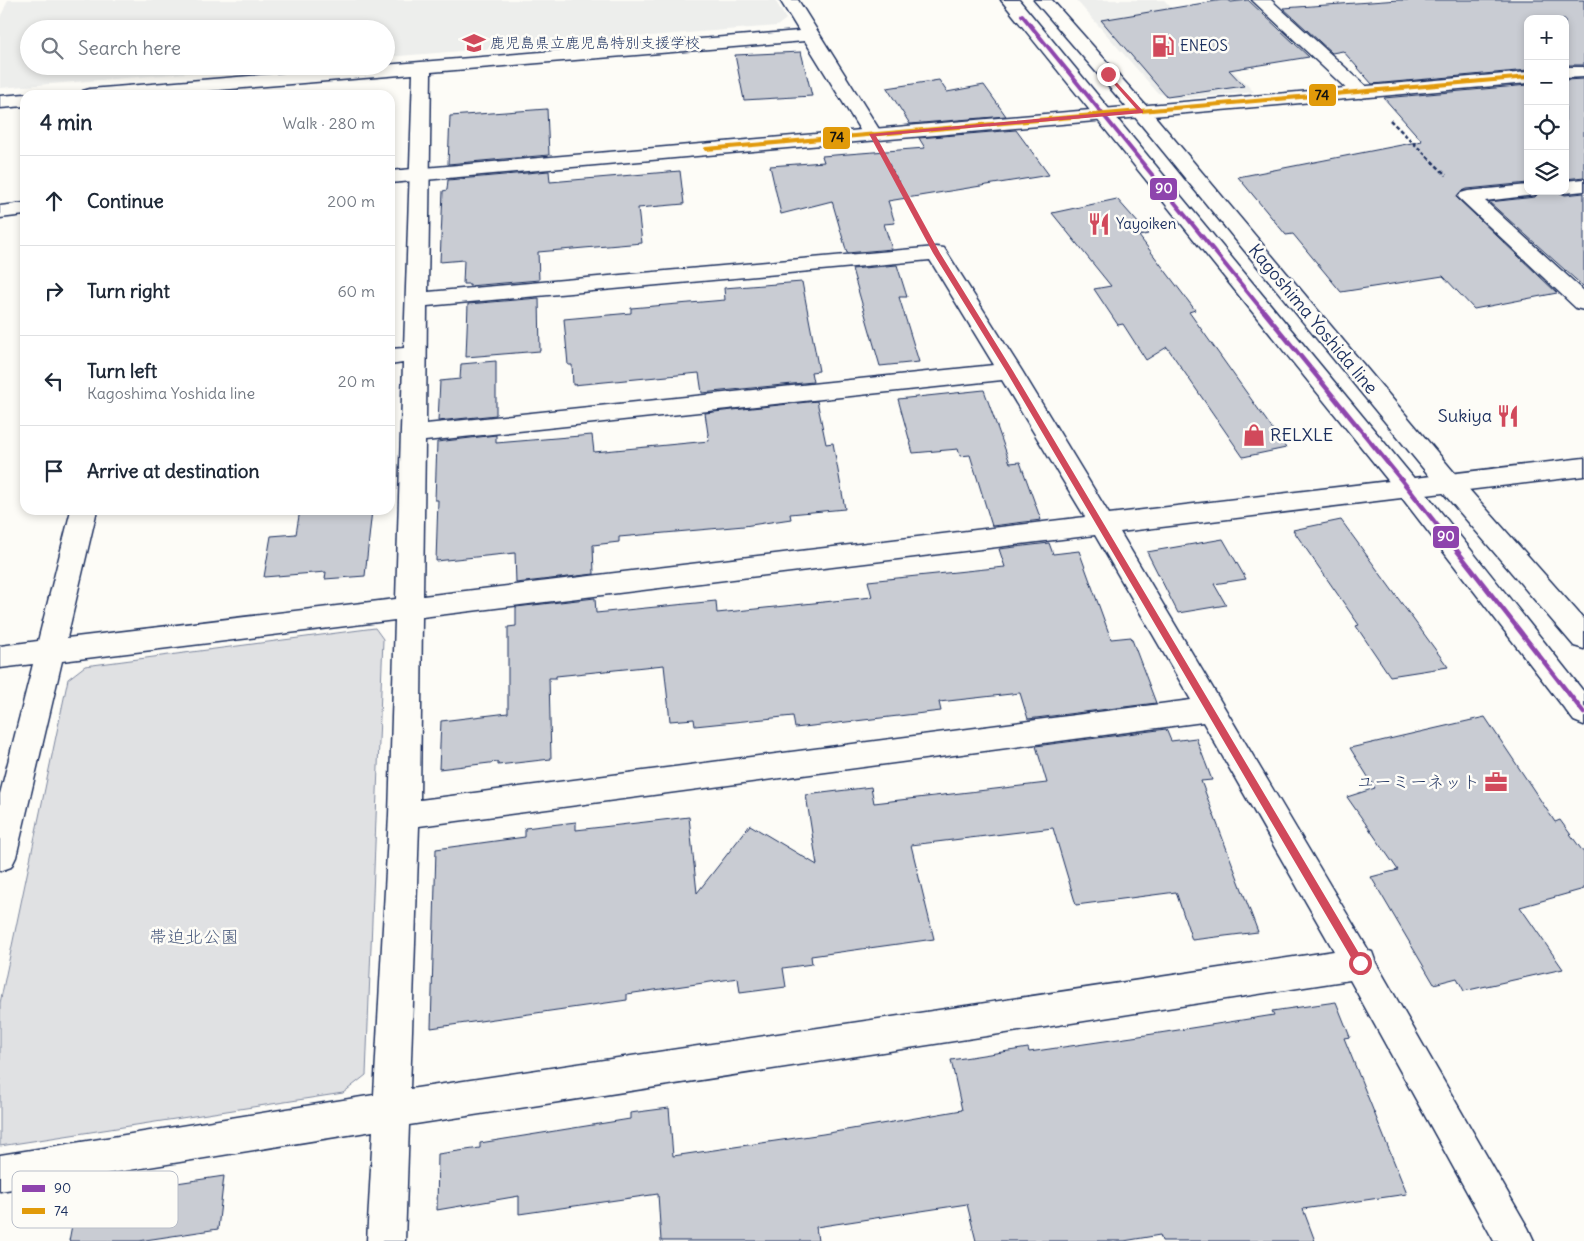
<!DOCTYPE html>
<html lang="en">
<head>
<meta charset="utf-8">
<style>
  body { margin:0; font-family:Delius,"Klee One",sans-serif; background:#f2f2f3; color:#1f2937 }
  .controls { position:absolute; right:15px; top:15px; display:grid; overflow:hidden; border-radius:10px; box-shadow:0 2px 8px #0003 }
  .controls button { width:45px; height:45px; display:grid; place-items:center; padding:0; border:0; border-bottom:1px solid #e0e1e3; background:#fff; color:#1f2937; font:25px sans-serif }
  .stop { position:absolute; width:15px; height:15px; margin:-11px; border:4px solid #d1495b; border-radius:50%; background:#fff }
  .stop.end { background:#d1495b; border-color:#fff; box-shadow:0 1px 5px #0008 }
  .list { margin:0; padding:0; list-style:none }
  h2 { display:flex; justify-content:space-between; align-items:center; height:65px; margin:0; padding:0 20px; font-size:21px }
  h2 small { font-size:16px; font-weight:400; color:#747a83 }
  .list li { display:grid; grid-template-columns:32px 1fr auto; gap:15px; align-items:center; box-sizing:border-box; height:90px; padding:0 20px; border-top:1px solid #e0e1e3 }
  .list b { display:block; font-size:19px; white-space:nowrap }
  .list p { margin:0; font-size:16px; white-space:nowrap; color:#747a83 }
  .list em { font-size:16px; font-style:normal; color:#747a83 }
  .icon { flex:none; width:28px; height:28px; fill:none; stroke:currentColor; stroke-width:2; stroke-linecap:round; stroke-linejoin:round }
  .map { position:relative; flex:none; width:1584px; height:1241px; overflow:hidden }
  .search { position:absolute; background:#fff; box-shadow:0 2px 8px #0003; left:20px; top:20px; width:375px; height:55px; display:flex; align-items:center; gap:12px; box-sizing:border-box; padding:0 18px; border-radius:28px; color:#747a83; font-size:19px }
  .panel { position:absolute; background:#fff; box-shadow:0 2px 8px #0003; left:20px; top:90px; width:375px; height:425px; border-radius:15px }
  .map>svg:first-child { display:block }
  .built { fill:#edeeec }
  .green { fill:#e0e1e3; stroke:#7e88a0 }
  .building { fill:#c9ccd3; stroke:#1b2f5e }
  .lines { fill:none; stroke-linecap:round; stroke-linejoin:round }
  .minor-casing { stroke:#1b2f5e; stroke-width:3 }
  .tertiary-casing { stroke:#1b2f5e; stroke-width:3 }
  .primary-casing { stroke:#1b2f5e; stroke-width:3 }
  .path { stroke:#1b2f5e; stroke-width:2.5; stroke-dasharray:4 2.5; stroke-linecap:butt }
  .minor { fill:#fdfcf7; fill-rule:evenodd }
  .tertiary { fill:#fdfcf7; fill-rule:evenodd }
  .primary { fill:#fdfcf7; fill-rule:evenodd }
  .bus-1-far1-casing { stroke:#fdfcf7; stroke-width:6 }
  .bus-1-casing { stroke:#fdfcf7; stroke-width:8 }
  .bus-2-casing { stroke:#fdfcf7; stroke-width:6 }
  .bus-1-far1 { stroke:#8e44ad; stroke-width:4 }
  .bus-1 { stroke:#8e44ad; stroke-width:4.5 }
  .bus-2 { stroke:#e19a09; stroke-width:4 }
  .route { fill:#d1495b }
  .labels { text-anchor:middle; stroke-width:5; stroke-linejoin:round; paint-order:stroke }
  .far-poi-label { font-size:15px; fill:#1b2f5e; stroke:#fdfcf7; text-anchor:start }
  .street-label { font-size:18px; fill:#1b2f5e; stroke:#fdfcf7 }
  .poi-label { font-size:18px; fill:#1b2f5e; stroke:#fdfcf7; text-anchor:end }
  .park-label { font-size:18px; fill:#4c5c7f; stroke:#fdfcf7 }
  .key { fill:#fdfcf7; stroke:#b9bec9; stroke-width:1 }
  .key-label { font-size:14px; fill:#1b2f5e }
  .line-badge { stroke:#fdfcf7; stroke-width:2 }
  .badge-label { font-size:14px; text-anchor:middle; font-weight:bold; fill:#fff }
  .pale-badge-label { font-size:14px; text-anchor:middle; font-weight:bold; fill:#111 }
</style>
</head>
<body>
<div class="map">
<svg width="1584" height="1241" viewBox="0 0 1584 1241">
  <rect width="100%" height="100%" fill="#fdfcf7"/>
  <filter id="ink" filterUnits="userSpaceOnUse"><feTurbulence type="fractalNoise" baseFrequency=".02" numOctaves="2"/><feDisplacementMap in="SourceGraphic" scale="10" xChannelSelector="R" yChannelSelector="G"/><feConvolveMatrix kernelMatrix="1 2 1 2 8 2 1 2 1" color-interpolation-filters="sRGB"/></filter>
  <g filter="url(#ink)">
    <g class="built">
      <polygon points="8,0 775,0 786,19 777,26 386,57 386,29 29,29 29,66 274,66 0,88 0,18"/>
      <polygon points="1076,0 1164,0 1254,92 1180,99 1158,93"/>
    </g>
    <polygon class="green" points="375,628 383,639 366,1075 343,1093 0,1146 0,1003 68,679 85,666"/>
    <g class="building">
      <polygon points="1222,0 1228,0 1231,2 1248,0 1309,57 1229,70 1244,86 1167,97 1101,20"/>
      <polygon points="1399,0 1584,0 1584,65 1565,65 1565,19 1528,19 1528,70 1372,84 1343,51 1332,53 1283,8"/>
      <polygon points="801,52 812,96 744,100 735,55"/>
      <polygon points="1584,79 1584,177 1565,179 1565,80"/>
      <polygon points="939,80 947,92 984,85 1006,116 910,124 887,88"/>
      <polygon points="1528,85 1528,183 1467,189 1460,192 1456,197 1557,293 1474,309 1443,276 1341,292 1293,234 1286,235 1238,177 1422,141 1384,98"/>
      <polygon points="547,109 549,155 448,164 450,116"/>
      <polygon points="1016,130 1049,175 888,201 895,223 884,224 892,249 847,253 832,201 781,214 770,166 824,162 822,156 925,148 919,138"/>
      <polygon points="549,171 550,182 680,171 684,204 638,208 642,243 538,252 539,280 469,286 469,284 463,284 464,260 440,262 443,191 447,190 448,180"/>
      <polygon points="1540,191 1556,191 1565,195 1584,193 1584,287 1489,202 1535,197"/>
      <polygon points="1117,199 1148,234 1139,236 1195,310 1189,312 1286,448 1243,457 1167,347 1146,360 1123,324 1118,325 1094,289 1111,286 1052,213"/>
      <polygon points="897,265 907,297 899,297 919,362 880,366 852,269"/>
      <polygon points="802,282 819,371 811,372 813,382 702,393 699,373 573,385 572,365 568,365 564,319 631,313 631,308 725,300 724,288"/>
      <polygon points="539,298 540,351 466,357 468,304"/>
      <polygon points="496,361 496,415 438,421 440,381 460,379 461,364"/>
      <polygon points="984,390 1010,463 1020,462 1041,520 992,526 970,455 960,456 958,449 913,453 898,399"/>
      <polygon points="817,401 826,444 833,443 845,509 790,514 791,519 744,526 619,537 619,542 593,545 594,574 516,583 515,553 436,561 438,500 435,500 437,442 496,435 496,443 592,435 594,452 709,441 705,413"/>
      <polygon points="300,510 372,510 365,576 325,579 326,572 264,577 271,536 296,534"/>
      <polygon points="1341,520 1432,645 1448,667 1390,676 1356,626 1359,625 1293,530"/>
      <polygon points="1223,539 1246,579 1214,584 1226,605 1178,613 1147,552"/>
      <polygon points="1049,543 1053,554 1079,551 1111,639 1131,637 1156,703 1028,719 1020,693 939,702 941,711 795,728 793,716 695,726 694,719 670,721 664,665 556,676 556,678 549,678 551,759 498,765 498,762 439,769 441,721 508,713 508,627 516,626 516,607 595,598 596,613 716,601 717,613 872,597 868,581 1005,567 999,549"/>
      <polygon points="1485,717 1555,822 1560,820 1584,853 1584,889 1520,907 1563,969 1464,991 1457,978 1434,984 1371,877 1398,870 1347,797 1375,788 1350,748"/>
      <polygon points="1166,729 1171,741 1196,738 1212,780 1201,781 1258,932 1192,940 1176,892 1076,905 1053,828 911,845 934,939 811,956 812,964 783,968 786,987 740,993 738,978 627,994 627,1000 431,1028 436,849 525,837 525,828 576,822 576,830 689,817 697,893 750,825 817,865 806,795 871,787 874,803 1047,783 1036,746"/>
      <polygon points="1336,1002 1350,1037 1344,1038 1407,1194 1303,1209 1315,1241 1162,1241 1160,1235 1124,1241 976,1241 967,1204 816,1227 818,1241 661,1241 658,1194 519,1214 519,1196 437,1210 438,1154 480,1148 480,1143 630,1119 630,1113 669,1108 673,1156 823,1134 962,1110 951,1060 1028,1048 1029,1052 1153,1034 1274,1015 1272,1011"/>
      <polygon points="224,1176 218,1229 139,1241 69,1241 75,1209 168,1195 170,1184"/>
    </g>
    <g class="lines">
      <defs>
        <g id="minor">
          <path d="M780 0H798L882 134 879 138 872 140 865 138 805 41 431 72 428 292 936 247 944 248 1022 371 1109 514 1584 458V476L1120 532 1369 951 1372 952 1376 963 1528 1228 1534 1241H1494L1350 980 409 1125 405 1241H367L373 1131 0 1191V1155L374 1095 389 815 395 620 62 661 16 857 11 867 0 871V794L33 664 0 668V646L38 641 71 510H97L67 638 396 599 403 363 390 365V349L404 348 413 74 157 95H81L83 91 90 89 799 31ZM930 260 994 365 426 424 427 306ZM1002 380 1085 517 423 596 425 441ZM1095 535 1191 700 420 800 422 617ZM1203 722 1334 951 410 1089 419 826Z"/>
          <polygon points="1252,0 1271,0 1368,88 1370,92 1368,96 1361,98 1354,96"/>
          <polygon points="25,94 28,95 25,95 25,106 0,108 0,96"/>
          <polygon points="1584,179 1584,191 1565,193 1558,191 1565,191 1565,181"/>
          <polygon points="1528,185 1528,191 1538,191 1535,195 1485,201 1584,291 1584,310 1576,308 1458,197 1461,193 1468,191"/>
        </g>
        <g id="tertiary">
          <polygon points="1565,67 1584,67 1584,77 1565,78"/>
          <polygon points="1528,72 1528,83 390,183 390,171"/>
          <polygon points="25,203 25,215 0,218 0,206"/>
        </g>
        <g id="primary">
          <polygon points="1001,0 1019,0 1417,482 1584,692 1584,725 1574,721 1399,494"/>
          <polygon points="1034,0 1052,0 1148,108 1458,477 1584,619 1584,649 1574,646 1440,489 1134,116"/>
        </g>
      </defs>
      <use href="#minor" class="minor-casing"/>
      <use href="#tertiary" class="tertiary-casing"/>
      <use href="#primary" class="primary-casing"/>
      <g class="path">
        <polyline points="1390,120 1446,175"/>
        <polyline points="888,164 921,224"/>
      </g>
      <use href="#minor" class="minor"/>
      <use href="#tertiary" class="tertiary"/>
      <use href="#primary" class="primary"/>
      <defs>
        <polyline id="bus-1-far1" points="1022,15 1263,311"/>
        <polyline id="bus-1" points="1262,309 1408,488 1584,713"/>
        <polyline id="bus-2" points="706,149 1528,77"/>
      </defs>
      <use href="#bus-1-far1" class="bus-1-far1-casing"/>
      <use href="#bus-1" class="bus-1-casing"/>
      <use href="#bus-2" class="bus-2-casing"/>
      <use href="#bus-1-far1" class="bus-1-far1"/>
      <use href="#bus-1" class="bus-1"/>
      <use href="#bus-2" class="bus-2"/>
    </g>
  </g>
  <polygon class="route" points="1108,73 1143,111 1143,113 876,136 940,253 1013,371 1363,960 1365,963 1360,968 1356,966 1006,371 933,253 869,134 1137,110 1106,75"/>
  <defs>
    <symbol id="school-bare" viewBox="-9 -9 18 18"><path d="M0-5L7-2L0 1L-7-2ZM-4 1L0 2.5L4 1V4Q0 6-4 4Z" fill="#d1495b" stroke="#fdfcf7" stroke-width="2.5" paint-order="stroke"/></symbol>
    <symbol id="fuel-bare" viewBox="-9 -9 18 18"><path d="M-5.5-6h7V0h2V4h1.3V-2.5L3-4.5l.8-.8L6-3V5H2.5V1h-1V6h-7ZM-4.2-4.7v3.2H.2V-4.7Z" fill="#d1495b" stroke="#fdfcf7" stroke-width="2.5" paint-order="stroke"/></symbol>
    <symbol id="restaurant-bare" viewBox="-9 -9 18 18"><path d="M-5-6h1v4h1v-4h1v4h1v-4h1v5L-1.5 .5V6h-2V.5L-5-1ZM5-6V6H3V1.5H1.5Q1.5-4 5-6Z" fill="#d1495b" stroke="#fdfcf7" stroke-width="2.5" paint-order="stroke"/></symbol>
    <symbol id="shop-bare" viewBox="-9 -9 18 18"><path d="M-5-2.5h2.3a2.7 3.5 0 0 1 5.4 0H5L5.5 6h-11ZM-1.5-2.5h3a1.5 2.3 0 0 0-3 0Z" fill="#d1495b" stroke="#fdfcf7" stroke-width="2.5" paint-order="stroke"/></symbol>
    <symbol id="office-bare" viewBox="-9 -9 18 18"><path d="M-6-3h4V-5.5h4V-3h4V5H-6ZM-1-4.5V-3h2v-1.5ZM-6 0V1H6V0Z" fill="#d1495b" stroke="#fdfcf7" stroke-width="2.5" paint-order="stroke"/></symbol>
  </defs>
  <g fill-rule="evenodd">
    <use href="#school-bare" x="458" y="27" width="32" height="32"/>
    <use href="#fuel-bare" x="1147" y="30" width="32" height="32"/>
    <use href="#restaurant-bare" x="1083" y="208" width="32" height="32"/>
    <use href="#restaurant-bare" x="1492" y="400" width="32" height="32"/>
    <use href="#shop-bare" x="1238" y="419" width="32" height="32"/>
    <use href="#office-bare" x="1480" y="766" width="32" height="32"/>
  </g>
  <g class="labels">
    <g class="far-poi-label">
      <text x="490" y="48">鹿児島県立鹿児島特別支援学校</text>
      <text x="1180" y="51">ENEOS</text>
      <text x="1116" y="229">Yayoiken</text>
    </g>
    <g class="street-label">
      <text transform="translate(1313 319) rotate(50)" y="6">Kagoshima Yoshida line</text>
    </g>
    <g class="poi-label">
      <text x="1492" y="422">Sukiya</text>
      <text x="1270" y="441" text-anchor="start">RELXLE</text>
      <text x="1480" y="788">ユーミーネット</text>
    </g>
    <g class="park-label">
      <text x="194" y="943">帯迫北公園</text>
    </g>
  </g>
  <rect x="12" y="1171" width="166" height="57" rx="8" class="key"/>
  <rect x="22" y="1185" width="23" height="7" fill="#8e44ad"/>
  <rect x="22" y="1208" width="23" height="6" fill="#e19a09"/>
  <g class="key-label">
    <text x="54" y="1193">90</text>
    <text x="54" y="1216">74</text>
  </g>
  <g class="line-badge">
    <rect x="1308" y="83" width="29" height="24" rx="5" fill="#e19a09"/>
    <rect x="822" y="126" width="29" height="24" rx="5" fill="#e19a09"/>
    <rect x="1149" y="177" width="29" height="24" rx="5" fill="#8e44ad"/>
    <rect x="1432" y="525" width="28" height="24" rx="5" fill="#8e44ad"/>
  </g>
  <g class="badge-label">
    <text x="1164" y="193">90</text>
    <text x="1446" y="541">90</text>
  </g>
  <g class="pale-badge-label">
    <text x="1322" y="100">74</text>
    <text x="837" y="142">74</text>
  </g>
</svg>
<div class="controls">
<button>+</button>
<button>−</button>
<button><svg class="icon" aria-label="locate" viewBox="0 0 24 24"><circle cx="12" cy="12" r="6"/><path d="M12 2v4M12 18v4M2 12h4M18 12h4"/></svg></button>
<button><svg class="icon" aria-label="layers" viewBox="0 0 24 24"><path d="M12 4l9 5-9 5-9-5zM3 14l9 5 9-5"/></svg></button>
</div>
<div class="stop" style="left:1360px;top:963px"></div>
<div class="stop end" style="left:1108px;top:74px"></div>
<div class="search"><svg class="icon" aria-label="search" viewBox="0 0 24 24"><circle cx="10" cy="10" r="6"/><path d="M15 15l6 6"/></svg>Search here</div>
<section class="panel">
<h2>4 min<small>Walk · 280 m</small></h2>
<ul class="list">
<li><svg class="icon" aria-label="ahead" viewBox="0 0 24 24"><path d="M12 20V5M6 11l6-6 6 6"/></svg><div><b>Continue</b></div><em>200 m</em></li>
<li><svg class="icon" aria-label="right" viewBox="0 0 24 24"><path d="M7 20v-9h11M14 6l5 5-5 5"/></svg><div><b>Turn right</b></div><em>60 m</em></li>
<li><svg class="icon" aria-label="left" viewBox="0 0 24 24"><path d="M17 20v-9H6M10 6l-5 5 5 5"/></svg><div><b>Turn left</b><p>Kagoshima Yoshida line</p></div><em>20 m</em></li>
<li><svg class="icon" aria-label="arrive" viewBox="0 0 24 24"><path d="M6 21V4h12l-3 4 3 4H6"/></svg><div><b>Arrive at destination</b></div></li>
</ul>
</section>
</div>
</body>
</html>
